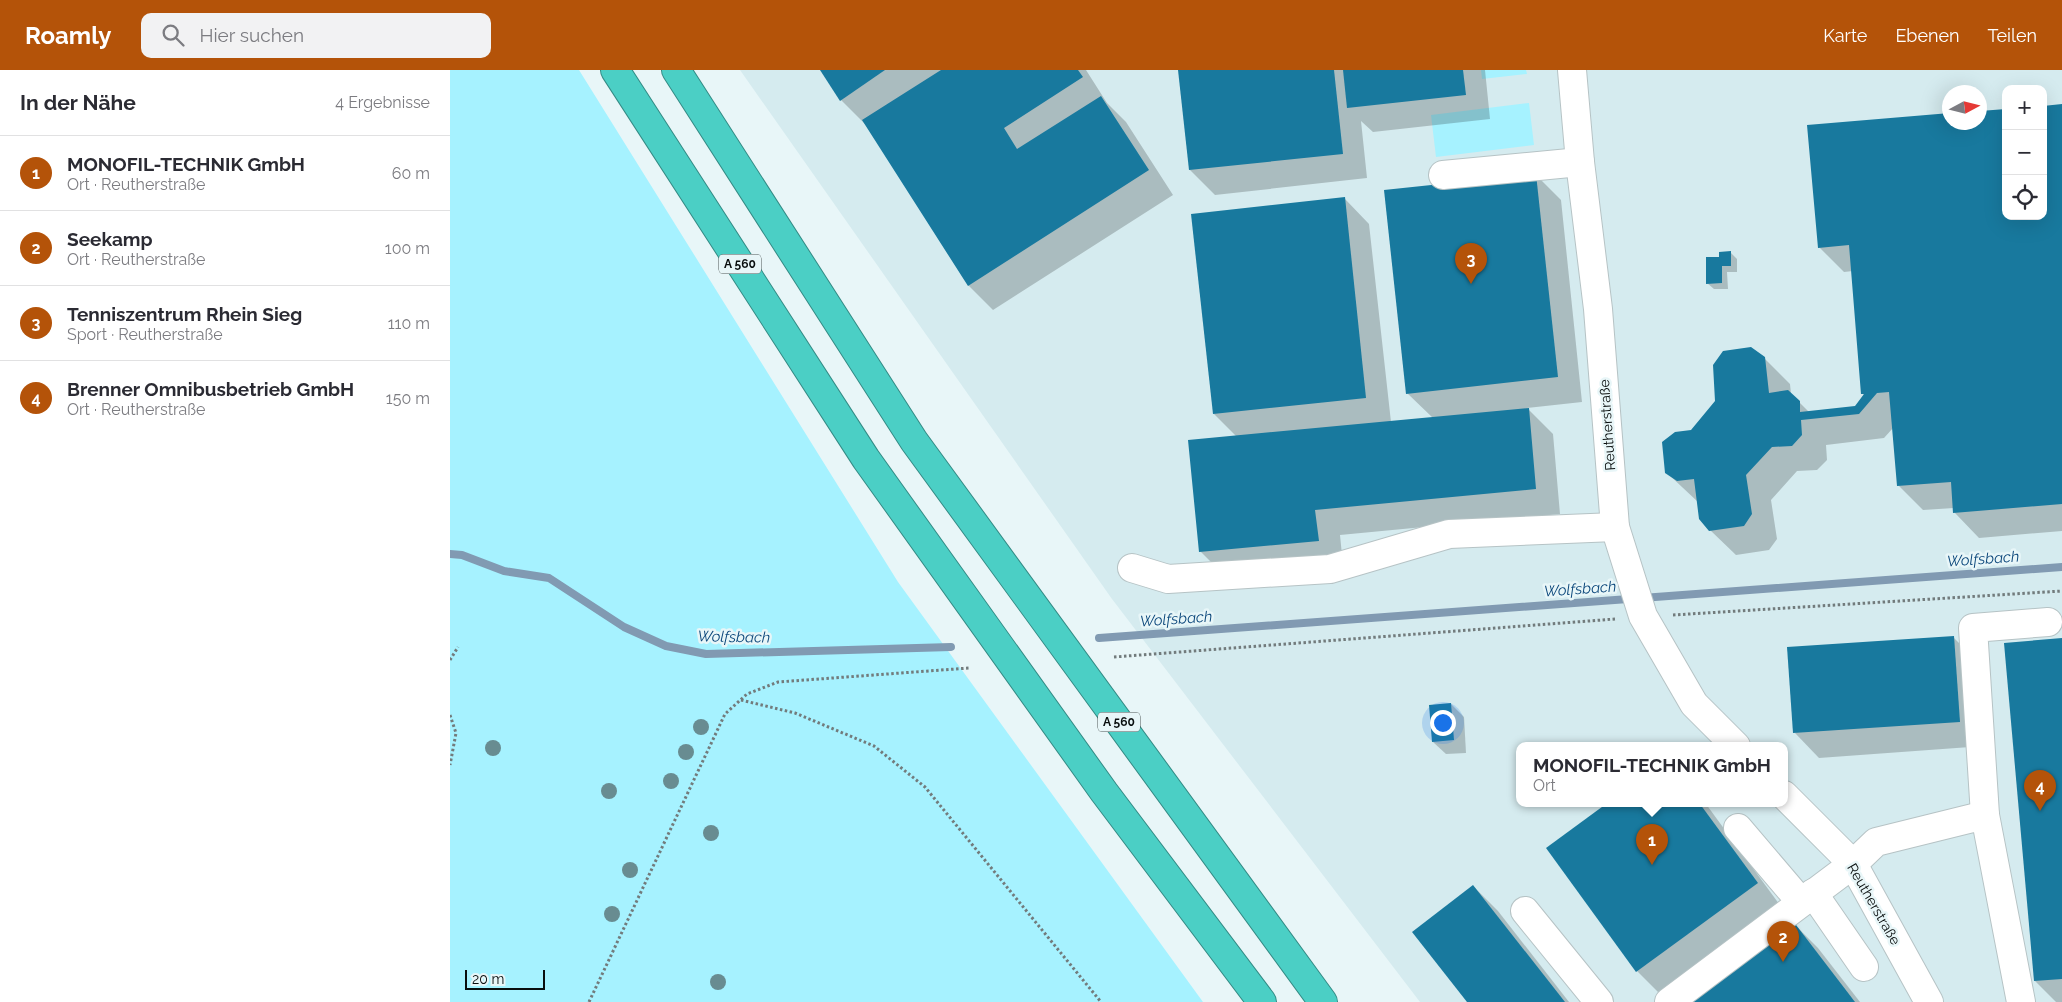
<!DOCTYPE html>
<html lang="de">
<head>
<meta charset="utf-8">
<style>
  body { margin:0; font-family:Raleway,sans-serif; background:#f2f2f3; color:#2b2b33 }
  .controls { position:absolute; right:15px; top:15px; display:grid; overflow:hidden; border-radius:10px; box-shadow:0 5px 20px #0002 }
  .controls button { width:45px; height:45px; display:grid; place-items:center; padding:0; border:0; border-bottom:1px solid #e1e1e2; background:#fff; color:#2b2b33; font:25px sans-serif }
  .compass { position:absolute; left:1492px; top:15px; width:45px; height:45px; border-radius:50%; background:#fff; box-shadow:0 5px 20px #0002; rotate:83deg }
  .scale { position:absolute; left:15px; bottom:12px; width:80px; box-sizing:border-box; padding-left:5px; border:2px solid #090e0e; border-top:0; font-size:14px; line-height:18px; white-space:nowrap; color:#090e0e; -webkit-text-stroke:4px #e8f6f8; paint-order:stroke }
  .you { position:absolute; left:992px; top:652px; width:18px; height:18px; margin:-12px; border:4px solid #fff; border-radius:50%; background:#1a73e8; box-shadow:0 0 0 8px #1a73e833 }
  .badge { display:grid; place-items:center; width:32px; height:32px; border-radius:50%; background:#b45309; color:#fff; font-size:16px; font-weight:700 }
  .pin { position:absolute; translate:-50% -41px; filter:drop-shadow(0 1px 2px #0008) }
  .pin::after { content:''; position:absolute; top:26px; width:18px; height:15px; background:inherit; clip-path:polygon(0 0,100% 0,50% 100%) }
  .popup { position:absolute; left:1066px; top:672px; width:272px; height:65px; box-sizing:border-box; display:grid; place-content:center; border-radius:10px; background:#fff; filter:drop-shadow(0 1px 4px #0005); font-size:16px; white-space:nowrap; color:#7c7c81 }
  .popup b { font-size:19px; color:#2b2b33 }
  .popup::after { content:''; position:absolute; left:50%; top:100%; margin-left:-10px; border:10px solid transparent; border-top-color:#fff }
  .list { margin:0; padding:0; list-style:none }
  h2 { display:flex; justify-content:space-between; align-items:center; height:65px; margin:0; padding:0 20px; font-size:21px }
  h2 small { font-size:16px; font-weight:400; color:#7c7c81 }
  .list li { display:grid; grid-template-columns:32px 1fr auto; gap:15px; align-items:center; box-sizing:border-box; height:75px; padding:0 20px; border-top:1px solid #e1e1e2 }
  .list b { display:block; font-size:19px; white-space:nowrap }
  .list p { margin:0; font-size:16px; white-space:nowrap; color:#7c7c81 }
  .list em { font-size:16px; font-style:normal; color:#7c7c81 }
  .icon { flex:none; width:28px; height:28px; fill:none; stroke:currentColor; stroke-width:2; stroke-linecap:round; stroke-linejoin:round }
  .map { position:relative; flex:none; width:1612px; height:932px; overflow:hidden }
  header { display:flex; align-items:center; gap:30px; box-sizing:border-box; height:70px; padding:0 25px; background:#b45309; color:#fff }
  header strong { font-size:24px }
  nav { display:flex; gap:28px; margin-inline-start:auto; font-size:18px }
  .search { width:350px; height:45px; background:#f2f2f3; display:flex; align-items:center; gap:12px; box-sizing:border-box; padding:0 18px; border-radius:10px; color:#7c7c81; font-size:19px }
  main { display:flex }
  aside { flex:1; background:#fff }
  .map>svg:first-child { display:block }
  .built { fill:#d5ebef; fill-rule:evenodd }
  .green { fill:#a6f2ff }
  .shadow { fill:#0003 }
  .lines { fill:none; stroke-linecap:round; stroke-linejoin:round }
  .stream { stroke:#819ab2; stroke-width:8 }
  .building { fill:#18799e }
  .minor-casing { stroke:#b6c3c5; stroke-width:30 }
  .highway-casing { stroke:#348b85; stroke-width:30 }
  .path { stroke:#727b7c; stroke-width:3; stroke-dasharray:2.5 2.5; stroke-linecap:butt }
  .minor { stroke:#fff; stroke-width:28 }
  .highway { stroke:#4bcfc5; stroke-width:28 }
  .tree { fill:#688c91 }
  .labels { text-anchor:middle; stroke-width:5; stroke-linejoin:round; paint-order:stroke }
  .shield { fill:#e8f6f8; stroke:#4c5454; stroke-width:1 }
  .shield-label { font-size:12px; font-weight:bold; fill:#090e0e }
  .street-label { font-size:14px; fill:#090e0e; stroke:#e8f6f8 }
  .water-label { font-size:15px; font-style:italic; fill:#0a467a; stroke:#e8f6f8 }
</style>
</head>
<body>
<header>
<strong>Roamly</strong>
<div class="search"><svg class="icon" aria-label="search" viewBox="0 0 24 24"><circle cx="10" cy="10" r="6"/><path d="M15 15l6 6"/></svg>Hier suchen</div>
<nav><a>Karte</a><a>Ebenen</a><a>Teilen</a></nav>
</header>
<main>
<aside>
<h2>In der Nähe<small>4 Ergebnisse</small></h2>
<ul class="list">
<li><span class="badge">1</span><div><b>MONOFIL-TECHNIK GmbH</b><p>Ort · Reutherstraße</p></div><em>60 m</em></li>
<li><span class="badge">2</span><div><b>Seekamp</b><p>Ort · Reutherstraße</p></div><em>100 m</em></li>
<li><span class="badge">3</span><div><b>Tenniszentrum Rhein Sieg</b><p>Sport · Reutherstraße</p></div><em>110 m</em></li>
<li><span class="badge">4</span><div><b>Brenner Omnibusbetrieb GmbH</b><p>Ort · Reutherstraße</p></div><em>150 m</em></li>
</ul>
</aside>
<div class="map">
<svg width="1612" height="932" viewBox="0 0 1612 932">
  <rect width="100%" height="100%" fill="#e8f6f8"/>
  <path class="built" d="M290 0H1612V932H970L662 529ZM1556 19H1593V146H1556ZM1500 22H1530V52H1500ZM1070 676H1334V734H1070Z"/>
  <g class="green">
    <polygon points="0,0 129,0 448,512 753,932 0,932"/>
    <polygon points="1031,0 1076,0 1077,4 1032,9"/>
    <polygon points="1079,33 1084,75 986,87 981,45"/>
  </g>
  <g class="shadow">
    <polygon points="371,0 636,0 657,33 676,52 723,125 543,240 518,215 416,55 391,30"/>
    <polygon points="729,0 1035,0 1040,49 923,62 911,51 917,108 765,125 740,100"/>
    <polygon points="1612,35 1612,461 1529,468 1505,443 1504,438 1473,440 1448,415 1443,358 1434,368 1376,375 1377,390 1367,400 1347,401 1321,430 1327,469 1319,480 1286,485 1260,460 1248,432 1216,402 1242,361 1314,288 1340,314 1341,324 1359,342 1406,337 1414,325 1412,323 1403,201 1394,202 1369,177 1500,52 1530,52 1530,42 1556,40 1556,146 1593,146"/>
    <polygon points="1086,105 1111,130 1132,332 1077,338 1103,364 1110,444 890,465 893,495 775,506 750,481 787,367 764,344 895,129 919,154 941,352 983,348 957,323"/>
    <polygon points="1281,183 1287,189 1287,202 1277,202 1278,219 1264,219 1257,213 1270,188"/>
    <polygon points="1503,567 1528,592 1534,676 1369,688 1345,663"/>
    <polygon points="1612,569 1612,932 1606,932 1585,911"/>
    <polygon points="1001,634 1014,647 1016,683 996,684 983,672"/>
    <polygon points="1158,734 1256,734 1332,838 1212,926 1187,901 1098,778"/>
    <polygon points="1023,816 1048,841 1119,932 1018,932"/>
    <polygon points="1343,853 1368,878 1410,932 1241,932"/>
  </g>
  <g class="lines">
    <g class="stream">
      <polyline points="0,484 12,485 54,501 99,508 174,557 216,576 256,584 501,577"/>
      <polyline points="649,568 1612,497"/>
    </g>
  </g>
  <g class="building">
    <polygon points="370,0 435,0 390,31"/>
    <polygon points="491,0 628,0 633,7 554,58 567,79 651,26 699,100 518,216 412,50"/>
    <polygon points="728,0 884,0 893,84 739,100"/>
    <polygon points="893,0 1013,0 1016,25 897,38"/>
    <polygon points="1612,34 1612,434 1503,443 1501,412 1447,416 1439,322 1427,323 1409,344 1351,350 1352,365 1342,376 1322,377 1296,405 1302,444 1294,456 1259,461 1249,449 1244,409 1227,411 1215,403 1212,372 1225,362 1241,360 1265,331 1263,295 1273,281 1301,277 1315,287 1319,323 1338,320 1350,331 1350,342 1405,336 1414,324 1411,324 1399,175 1368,178 1357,55 1500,43 1500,52 1530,52 1530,41 1556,39 1556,146 1593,146 1593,36"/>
    <polygon points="1086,104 1108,307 956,324 934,120"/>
    <polygon points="895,127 916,328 763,344 741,144"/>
    <polygon points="1281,181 1281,196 1272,196 1272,213 1256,214 1256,187 1269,187 1269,182"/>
    <polygon points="1079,338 1086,419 865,440 869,471 749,482 738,370"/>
    <polygon points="1504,566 1510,652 1343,663 1337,577"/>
    <polygon points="1612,568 1612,909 1584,911 1554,573"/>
    <polygon points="1001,633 1004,670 982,672 979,635"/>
    <polygon points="1156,734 1250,734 1308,813 1186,902 1096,778"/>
    <polygon points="1023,815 1115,932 1017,932 962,862"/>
    <polygon points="1343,851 1405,932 1239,932"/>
  </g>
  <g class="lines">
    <defs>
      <g id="minor">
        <polyline points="1122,0 1130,92 1148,239 1165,457 1193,546 1244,634 1286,676"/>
        <polyline points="993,105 1130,92"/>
        <polyline points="682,498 718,509 880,499 999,464 1165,457"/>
        <polyline points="1334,725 1403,794 1479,932"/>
        <polyline points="1535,745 1523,558 1598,552"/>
        <polyline points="1288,758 1351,832"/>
        <polyline points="1363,823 1414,897"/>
        <polyline points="1075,841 1149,932"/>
        <polyline points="1219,932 1403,794 1426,772 1535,745 1571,932"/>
      </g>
      <g id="highway">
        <polyline points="165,0 416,389 654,722 812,932"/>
        <polyline points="226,0 464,371 873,932"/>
      </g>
    </defs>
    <use href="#minor" class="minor-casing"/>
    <use href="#highway" class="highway-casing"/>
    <g class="path">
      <polyline points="1223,545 1612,521"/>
      <polyline points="664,587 1165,549"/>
      <polyline points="0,590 8,577"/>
      <polyline points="291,630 345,643 424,676 475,717 651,932"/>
      <polyline points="0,645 6,663 0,695"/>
      <polyline points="139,932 275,644 297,624 328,612 519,598"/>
    </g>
    <use href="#minor" class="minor"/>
    <use href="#highway" class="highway"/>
  </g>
  <g class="tree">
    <circle cx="251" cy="657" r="8"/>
    <circle cx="43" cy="678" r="8"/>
    <circle cx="236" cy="682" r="8"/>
    <circle cx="221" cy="711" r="8"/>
    <circle cx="159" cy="721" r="8"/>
    <circle cx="261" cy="763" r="8"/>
    <circle cx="180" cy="800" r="8"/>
    <circle cx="162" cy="844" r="8"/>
    <circle cx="268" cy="912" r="8"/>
  </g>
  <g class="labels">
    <g class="shield">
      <rect x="269" y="184.5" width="42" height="19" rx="4"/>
      <rect x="648" y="642.5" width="42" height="19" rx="4"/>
    </g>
    <g class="shield-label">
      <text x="290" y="198">A 560</text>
      <text x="669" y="656">A 560</text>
    </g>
    <g class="street-label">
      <text transform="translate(1157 355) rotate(-94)" y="5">Reutherstraße</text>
      <text transform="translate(1424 834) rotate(60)" y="5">Reutherstraße</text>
    </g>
    <g class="water-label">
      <text transform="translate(1533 489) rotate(-4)" y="5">Wolfsbach</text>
      <text transform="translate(1130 519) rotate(-4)" y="5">Wolfsbach</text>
      <text transform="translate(726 549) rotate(-4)" y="5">Wolfsbach</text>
      <text transform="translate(284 567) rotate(1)" y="5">Wolfsbach</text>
    </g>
  </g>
</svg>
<div class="controls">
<button>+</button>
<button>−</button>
<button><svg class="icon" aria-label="locate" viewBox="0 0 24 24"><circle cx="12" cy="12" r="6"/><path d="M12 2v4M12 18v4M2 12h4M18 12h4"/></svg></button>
</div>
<svg class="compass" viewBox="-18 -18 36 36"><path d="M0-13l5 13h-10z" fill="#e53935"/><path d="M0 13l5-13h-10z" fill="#7c7c81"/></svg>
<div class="scale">20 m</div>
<div class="you"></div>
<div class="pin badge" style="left:1202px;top:795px">1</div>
<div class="popup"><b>MONOFIL-TECHNIK GmbH</b>Ort</div>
<div class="pin badge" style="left:1333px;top:892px">2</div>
<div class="pin badge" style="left:1021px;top:214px">3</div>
<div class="pin badge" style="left:1590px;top:741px">4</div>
</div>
</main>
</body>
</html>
